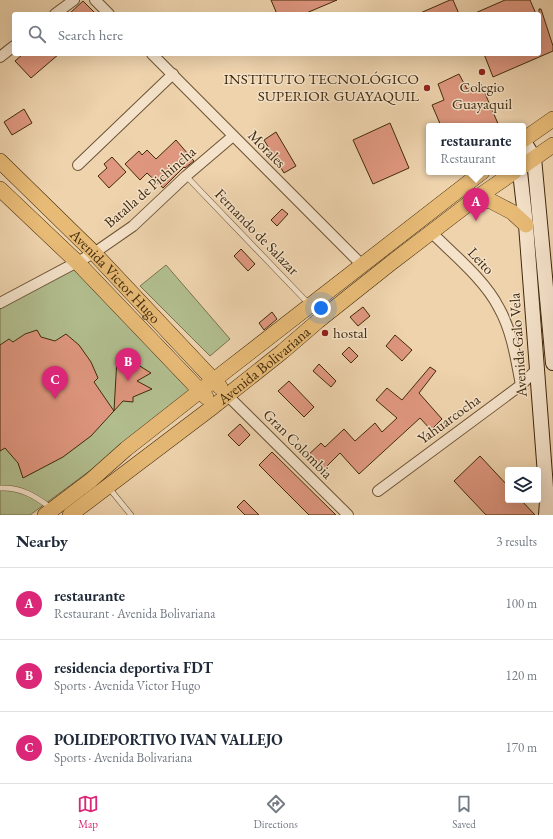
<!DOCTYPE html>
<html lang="en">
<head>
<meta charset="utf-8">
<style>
  body { margin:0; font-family:"EB Garamond",serif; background:#f2f2f3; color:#1f2937 }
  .controls { position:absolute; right:12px; bottom:12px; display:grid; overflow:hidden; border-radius:4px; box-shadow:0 4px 16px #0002 }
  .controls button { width:36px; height:36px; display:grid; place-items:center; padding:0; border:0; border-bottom:1px solid #e0e1e3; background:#fff; color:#1f2937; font:20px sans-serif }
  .you { position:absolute; left:321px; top:308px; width:14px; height:14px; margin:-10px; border:3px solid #fff; border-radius:50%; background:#1a73e8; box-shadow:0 0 0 6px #1a73e833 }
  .badge { display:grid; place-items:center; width:26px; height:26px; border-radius:50%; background:#db2777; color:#fff; font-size:13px; font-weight:700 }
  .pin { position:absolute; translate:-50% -33px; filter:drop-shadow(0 1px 2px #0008) }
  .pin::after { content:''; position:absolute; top:21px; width:14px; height:12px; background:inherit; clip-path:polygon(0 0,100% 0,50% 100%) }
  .popup { position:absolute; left:426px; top:123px; width:100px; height:52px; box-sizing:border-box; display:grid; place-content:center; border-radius:4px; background:#fff; filter:drop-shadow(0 1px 3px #0005); font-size:13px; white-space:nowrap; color:#747a83 }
  .popup b { font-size:15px; color:#1f2937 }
  .popup::after { content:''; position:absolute; left:50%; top:100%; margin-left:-8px; border:8px solid transparent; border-top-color:#fff }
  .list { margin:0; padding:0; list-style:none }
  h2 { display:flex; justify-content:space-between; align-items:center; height:52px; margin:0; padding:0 16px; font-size:17px }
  h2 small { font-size:13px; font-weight:400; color:#747a83 }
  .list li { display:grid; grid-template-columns:26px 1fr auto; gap:12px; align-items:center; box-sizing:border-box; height:72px; padding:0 16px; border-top:1px solid #e0e1e3 }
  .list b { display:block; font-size:15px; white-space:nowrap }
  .list p { margin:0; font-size:13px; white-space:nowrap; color:#747a83 }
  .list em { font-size:13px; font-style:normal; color:#747a83 }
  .icon { flex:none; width:22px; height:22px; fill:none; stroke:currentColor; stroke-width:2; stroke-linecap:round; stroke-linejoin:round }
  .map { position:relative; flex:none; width:553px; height:515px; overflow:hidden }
  .search { position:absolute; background:#fff; box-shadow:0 4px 16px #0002; left:12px; right:12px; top:12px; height:44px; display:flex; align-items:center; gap:10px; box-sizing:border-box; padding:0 14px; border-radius:4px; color:#747a83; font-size:15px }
  .sheet { height:268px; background:#fff }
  nav { display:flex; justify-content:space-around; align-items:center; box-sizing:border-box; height:56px; border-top:1px solid #e0e1e3; background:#fff; font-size:11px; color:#747a83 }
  nav a { display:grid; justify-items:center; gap:2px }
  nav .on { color:#db2777 }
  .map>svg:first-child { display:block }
  .pitch { fill:#b2be8f; stroke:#79744e }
  .building { fill:#df977f; stroke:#402a0c }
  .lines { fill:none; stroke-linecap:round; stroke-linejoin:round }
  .service-casing { stroke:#6c5434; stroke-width:6 }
  .minor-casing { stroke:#6c5434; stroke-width:12 }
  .secondary-casing { stroke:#402a0c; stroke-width:16 }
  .primary-casing { stroke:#402a0c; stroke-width:16 }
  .service { stroke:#f4e2ca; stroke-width:5 }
  .minor { stroke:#f4e2ca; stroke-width:10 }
  .secondary { stroke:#f4e2ca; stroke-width:14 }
  .primary { stroke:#e7ba76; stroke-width:15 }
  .poi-dot { fill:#8f2418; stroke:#f4e2ca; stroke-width:1.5 }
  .labels { text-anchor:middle; stroke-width:3; stroke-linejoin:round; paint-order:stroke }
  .poi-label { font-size:15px; fill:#402a0c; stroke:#f4e2ca; text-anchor:end }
  .street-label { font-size:15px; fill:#402a0c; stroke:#f4e2ca }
</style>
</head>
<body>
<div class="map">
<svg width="553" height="515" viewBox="0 0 553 515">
  <rect width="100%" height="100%" fill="#eed3ad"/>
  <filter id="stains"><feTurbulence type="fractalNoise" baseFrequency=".005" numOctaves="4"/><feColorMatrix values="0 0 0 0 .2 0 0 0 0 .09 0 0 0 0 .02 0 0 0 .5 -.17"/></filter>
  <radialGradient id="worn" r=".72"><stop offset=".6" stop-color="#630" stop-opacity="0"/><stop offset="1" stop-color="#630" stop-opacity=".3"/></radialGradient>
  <g class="pitch">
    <polygon points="77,262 199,390 30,515 0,515 0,303"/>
    <polygon points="166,265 230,339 210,356 140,286"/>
  </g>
  <g class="building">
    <polygon points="271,0 337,0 304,14 277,14"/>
    <polygon points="450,0 453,0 459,14 418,14"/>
    <polygon points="505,0 530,0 536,14 473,14"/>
    <polygon points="83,1 96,14 69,14"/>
    <polygon points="539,9 541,9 553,46 553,51 493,77 484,54 539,54"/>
    <polygon points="23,54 59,54 31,78 15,61"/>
    <polygon points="459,74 467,89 481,84 499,126 441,126 432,105 444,100 438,84"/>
    <polygon points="24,109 32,123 12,135 4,122"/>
    <polygon points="390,123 409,168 373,184 353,140"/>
    <polygon points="276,132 296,166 284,173 264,140"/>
    <polygon points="176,140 194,161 185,168 184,167 163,188 147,173 140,180 125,164 139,151 142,155 147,150 156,159"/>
    <polygon points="112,157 126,172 109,188 98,176 107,168 104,164"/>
    <polygon points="282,209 288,214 277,226 271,220"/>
    <polygon points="241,249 255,264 248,271 234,256"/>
    <polygon points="363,307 370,316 358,326 350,317"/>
    <polygon points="272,312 277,319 264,330 259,323"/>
    <polygon points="37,330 41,337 55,341 66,334 79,345 91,362 98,378 94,382 114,411 117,358 135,360 135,363 151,373 137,381 152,389 133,397 133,402 123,401 91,436 63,457 23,478 18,463 5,448 0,451 0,345 9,339 13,342 25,334"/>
    <polygon points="395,335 412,350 402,361 386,346"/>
    <polygon points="349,347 358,356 351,363 342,354"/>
    <polygon points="319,364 336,381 331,387 313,371"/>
    <polygon points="430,367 436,371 419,393 442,419 431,430 420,418 359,474 340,453 321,472 306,457 321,443 325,447 344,429 355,441 375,423 382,432 397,418 376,400 387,388 402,400"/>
    <polygon points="289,381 314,407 304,417 278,391"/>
    <polygon points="240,424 250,435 239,446 228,435"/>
    <polygon points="272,452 336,515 309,515 259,465"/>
    <polygon points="480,456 508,486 508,500 521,500 535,515 486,515 454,481"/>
    <polygon points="244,500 259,515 245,515 237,507"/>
  </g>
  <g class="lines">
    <defs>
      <g id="service">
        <polyline points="186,176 309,304"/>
        <path d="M0 488C21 487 35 496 51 508"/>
        <polyline points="109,488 131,515"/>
      </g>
      <g id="minor">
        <polyline points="95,0 109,14"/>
        <polyline points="55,14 74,0"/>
        <polyline points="152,54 362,265"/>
        <polyline points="0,57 14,46"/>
        <polyline points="78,165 173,74"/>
        <path d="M431 232C453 254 485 280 499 308 512 331 516 359 521 385"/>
        <polyline points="0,303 94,253 133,226 186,176 233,136"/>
        <polyline points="227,395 348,515"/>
        <polyline points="378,491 521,385 537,369"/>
      </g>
      <g id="secondary">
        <polyline points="523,140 534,158 553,363"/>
        <polyline points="520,172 526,225 547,501 546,515"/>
      </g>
      <g id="primary">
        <polyline points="523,140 553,119"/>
        <path id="s1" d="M0 161 94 253 220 387"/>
        <polyline points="523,166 553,145"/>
        <polyline points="0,189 77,262 206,397"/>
        <polyline points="472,201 491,201 512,212 526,225"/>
        <polyline points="45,515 90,481 126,449 214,380 482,172"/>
        <path id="s2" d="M70 515 214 406 282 352 318 321 391 263 472 201 514 172"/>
      </g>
    </defs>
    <use href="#service" class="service-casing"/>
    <use href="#minor" class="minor-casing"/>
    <use href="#secondary" class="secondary-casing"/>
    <use href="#primary" class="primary-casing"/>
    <use href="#service" class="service"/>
    <use href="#minor" class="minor"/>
    <use href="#secondary" class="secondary"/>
    <use href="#primary" class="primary"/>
  </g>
  <g class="poi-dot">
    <circle cx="482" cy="72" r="4"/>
    <circle cx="427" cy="88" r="4"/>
    <circle cx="325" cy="333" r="4"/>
  </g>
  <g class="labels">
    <g class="poi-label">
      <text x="419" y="84">INSTITUTO TECNOLÓGICO<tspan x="419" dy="17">SUPERIOR GUAYAQUIL</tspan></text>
      <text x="482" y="92" text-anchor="middle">Colegio<tspan x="482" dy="17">Guayaquil</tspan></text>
      <text x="333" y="338" text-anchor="start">hostal</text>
    </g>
    <g class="street-label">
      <text transform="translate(267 149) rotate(45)" y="5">Morales</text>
      <text transform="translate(150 187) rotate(-41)" y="5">Batalla de Pichincha</text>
      <text transform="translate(257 232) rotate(46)" y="5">Fernando de Salazar</text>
      <text transform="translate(481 261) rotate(47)" y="5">Leito</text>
      <text dy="5" stroke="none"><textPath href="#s1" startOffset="163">Avenida Victor Hugo</textPath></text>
      <text transform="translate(518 345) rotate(-94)" y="5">Avenida Galo Vela</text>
      <text dy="5" stroke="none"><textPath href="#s2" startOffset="245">Avenida Bolivariana</textPath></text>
      <text transform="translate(449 419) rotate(-36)" y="5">Yahuarcocha</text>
      <text transform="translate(298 444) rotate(45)" y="5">Gran Colombia</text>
    </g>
  </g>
  <rect width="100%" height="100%" filter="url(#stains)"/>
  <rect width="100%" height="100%" fill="url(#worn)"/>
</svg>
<div class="controls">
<button><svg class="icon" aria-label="layers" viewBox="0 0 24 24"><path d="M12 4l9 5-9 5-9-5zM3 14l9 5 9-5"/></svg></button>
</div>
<div class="you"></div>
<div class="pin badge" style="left:476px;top:221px">A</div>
<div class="popup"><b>restaurante</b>Restaurant</div>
<div class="pin badge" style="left:128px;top:381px">B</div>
<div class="pin badge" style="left:55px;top:399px">C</div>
<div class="search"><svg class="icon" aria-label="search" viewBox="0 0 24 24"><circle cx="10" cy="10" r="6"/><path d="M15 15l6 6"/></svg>Search here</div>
</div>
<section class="sheet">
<h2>Nearby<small>3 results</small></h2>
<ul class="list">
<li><span class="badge">A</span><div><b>restaurante</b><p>Restaurant · Avenida Bolivariana</p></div><em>100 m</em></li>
<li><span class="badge">B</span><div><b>residencia deportiva FDT</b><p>Sports · Avenida Victor Hugo</p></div><em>120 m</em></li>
<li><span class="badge">C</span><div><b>POLIDEPORTIVO IVAN VALLEJO</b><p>Sports · Avenida Bolivariana</p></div><em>170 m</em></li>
</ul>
</section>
<nav>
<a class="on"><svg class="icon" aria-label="map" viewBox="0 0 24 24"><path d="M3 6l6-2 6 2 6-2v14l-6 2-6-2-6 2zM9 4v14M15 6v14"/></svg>Map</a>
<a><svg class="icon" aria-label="directions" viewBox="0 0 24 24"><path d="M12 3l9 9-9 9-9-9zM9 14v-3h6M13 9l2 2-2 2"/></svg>Directions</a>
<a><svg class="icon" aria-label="saved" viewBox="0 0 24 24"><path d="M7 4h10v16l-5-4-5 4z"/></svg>Saved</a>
</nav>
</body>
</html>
